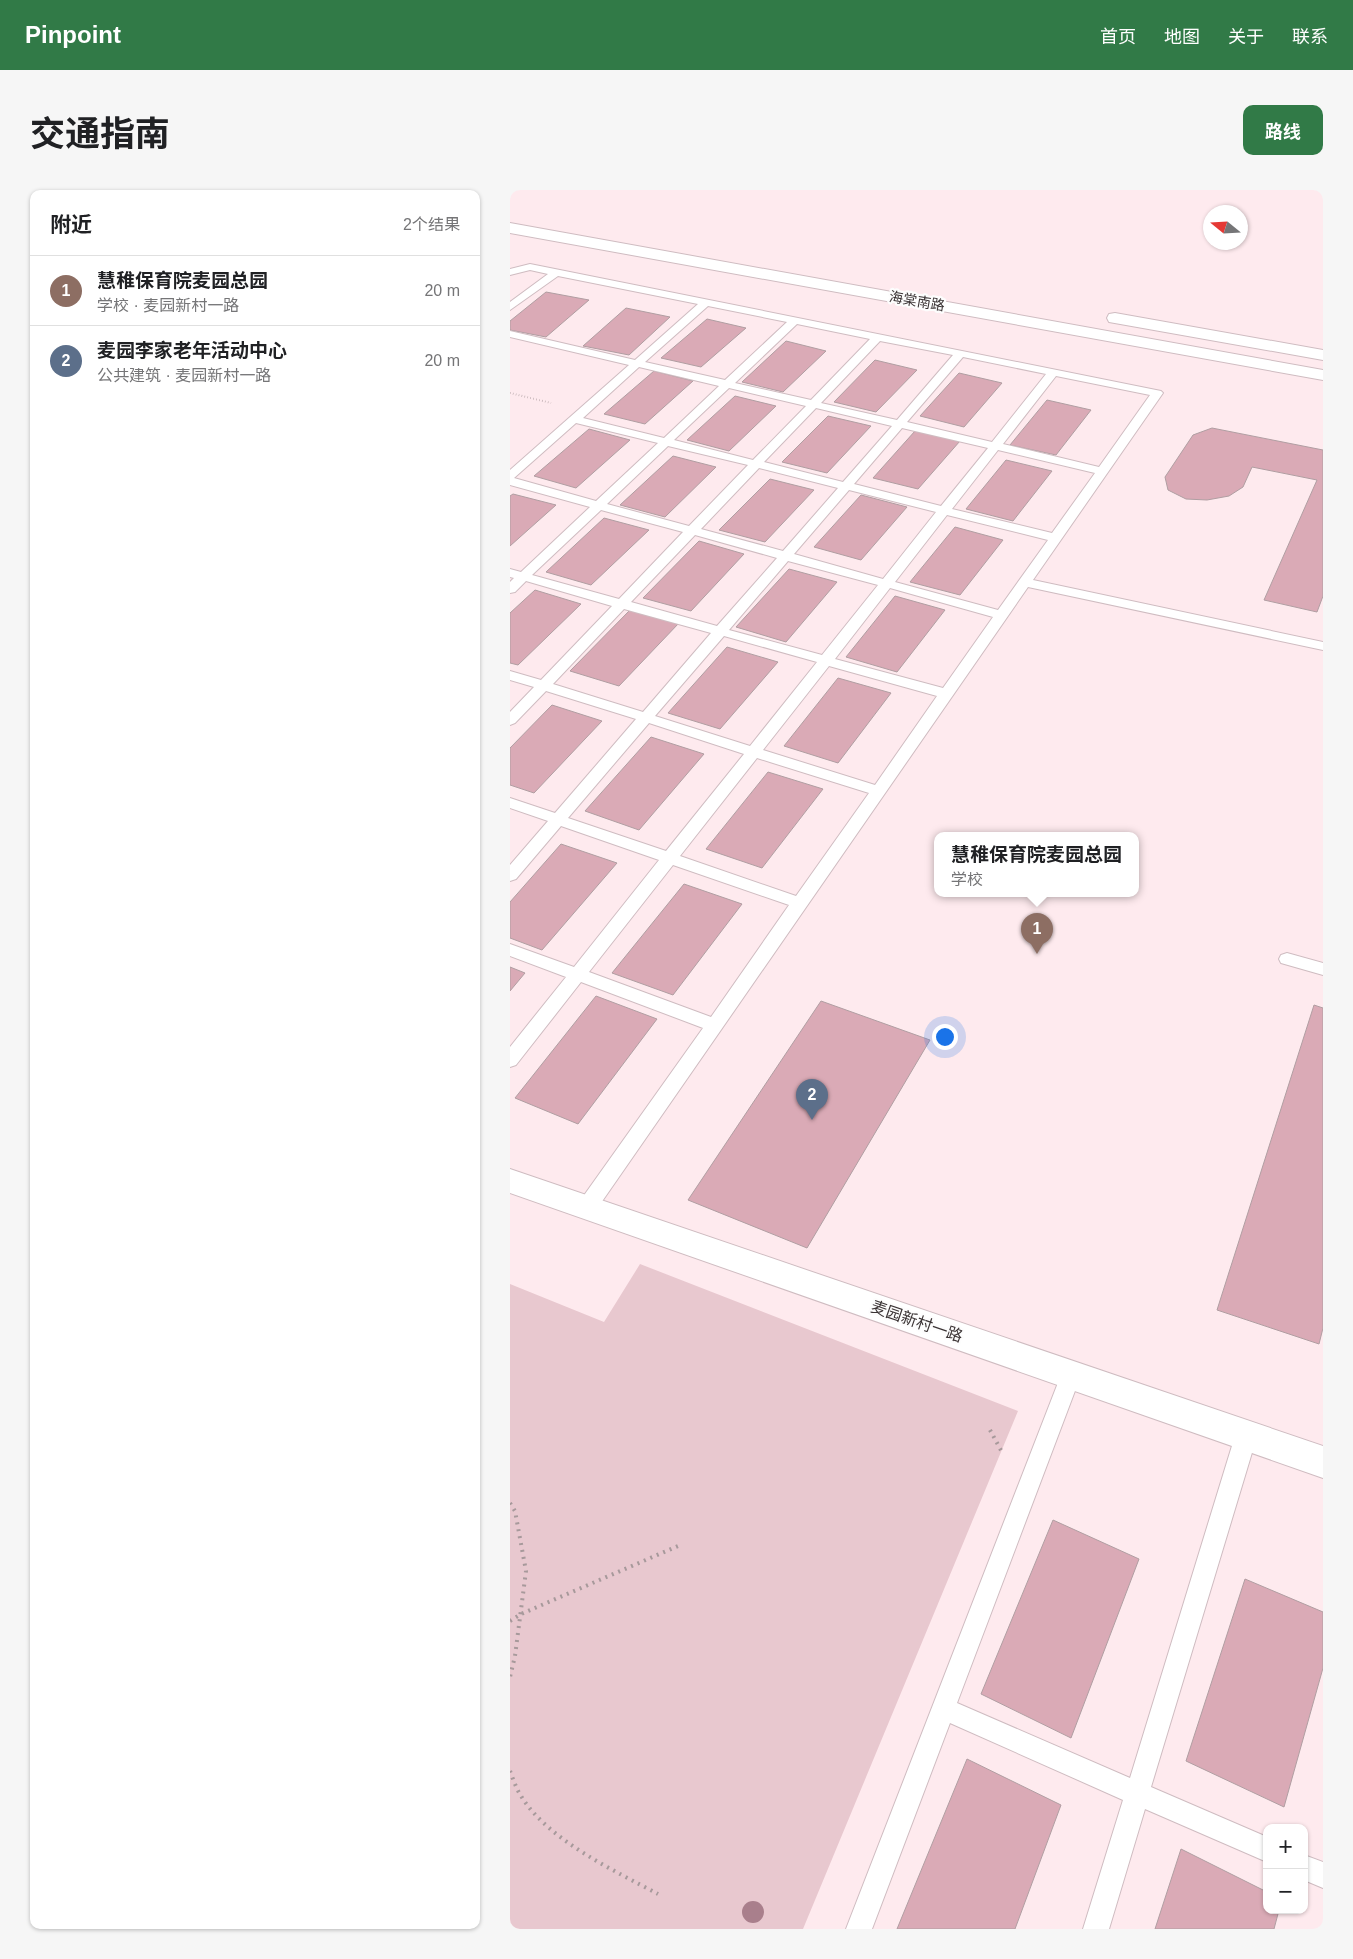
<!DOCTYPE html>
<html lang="zh">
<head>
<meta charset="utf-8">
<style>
  body { margin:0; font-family:Helvetica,"Noto Sans SC",sans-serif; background:#f6f6f6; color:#202124 }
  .controls { position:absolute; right:15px; bottom:15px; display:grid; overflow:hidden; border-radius:10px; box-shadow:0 1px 4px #0004 }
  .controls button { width:45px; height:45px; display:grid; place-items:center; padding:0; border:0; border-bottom:1px solid #e0e0e0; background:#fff; color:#202124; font:25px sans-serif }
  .compass { position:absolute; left:693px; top:15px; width:45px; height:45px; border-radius:50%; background:#fff; box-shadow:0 1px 4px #0004; rotate:288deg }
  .you { position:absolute; left:434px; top:846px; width:18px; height:18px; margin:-12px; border:4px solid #fff; border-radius:50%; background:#1a73e8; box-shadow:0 0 0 8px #1a73e833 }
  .badge { display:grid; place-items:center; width:32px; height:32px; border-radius:50%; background:#317a47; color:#fff; font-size:16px; font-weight:700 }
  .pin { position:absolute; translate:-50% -41px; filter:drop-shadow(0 1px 2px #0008) }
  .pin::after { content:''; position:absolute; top:26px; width:18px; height:15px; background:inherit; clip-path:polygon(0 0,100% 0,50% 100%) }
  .popup { position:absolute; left:424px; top:642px; width:205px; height:65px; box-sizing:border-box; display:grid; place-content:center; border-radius:10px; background:#fff; filter:drop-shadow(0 1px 4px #0005); font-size:16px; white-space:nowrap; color:#757577 }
  .popup b { font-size:19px; color:#202124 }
  .popup::after { content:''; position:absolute; left:50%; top:100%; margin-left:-10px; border:10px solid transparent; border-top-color:#fff }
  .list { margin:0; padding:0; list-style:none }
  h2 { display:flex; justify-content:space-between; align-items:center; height:65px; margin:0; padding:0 20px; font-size:21px }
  h2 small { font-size:16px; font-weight:400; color:#757577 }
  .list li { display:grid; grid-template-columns:32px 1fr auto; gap:15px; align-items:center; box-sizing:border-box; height:70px; padding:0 20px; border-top:1px solid #e0e0e0 }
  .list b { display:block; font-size:19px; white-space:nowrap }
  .list p { margin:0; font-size:16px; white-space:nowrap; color:#757577 }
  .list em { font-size:16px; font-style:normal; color:#757577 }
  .map { position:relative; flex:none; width:813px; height:1739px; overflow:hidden; border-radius:10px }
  header { display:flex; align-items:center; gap:30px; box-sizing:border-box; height:70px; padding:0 25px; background:#317a47; color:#fff }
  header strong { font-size:24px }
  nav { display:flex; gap:28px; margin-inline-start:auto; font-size:18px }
  .intro { display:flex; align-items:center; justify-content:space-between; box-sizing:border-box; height:120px; padding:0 30px }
  h1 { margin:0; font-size:35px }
  .button { padding:12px 22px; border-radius:10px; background:#317a47; color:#fff; font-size:18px; font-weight:700 }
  main { display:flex; gap:30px; padding:0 30px }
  aside { flex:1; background:#fff; border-radius:10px; box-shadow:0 1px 4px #0004 }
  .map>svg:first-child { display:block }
  .green { fill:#e8c8cf }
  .building { fill:#daaab6; stroke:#b09ea2 }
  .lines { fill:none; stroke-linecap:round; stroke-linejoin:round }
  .lane-casing { stroke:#cfbcc1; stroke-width:2 }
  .street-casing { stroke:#cfbcc1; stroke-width:2 }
  .secondary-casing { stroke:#cfbcc1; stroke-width:2 }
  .path-far1 { stroke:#a7999b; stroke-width:2; stroke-dasharray:0.5 2.5; stroke-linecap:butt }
  .path { stroke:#a7999b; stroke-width:4; stroke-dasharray:2 5; stroke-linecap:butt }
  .lane { fill:#fff; fill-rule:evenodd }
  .street { fill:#fff; fill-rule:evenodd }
  .secondary { fill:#fff; fill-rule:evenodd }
  .tree { fill:#a97f8c }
  .labels { text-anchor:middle; stroke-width:4.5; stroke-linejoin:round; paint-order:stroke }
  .far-street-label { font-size:14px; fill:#3b3435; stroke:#fdfdfd }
  .street-label { font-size:16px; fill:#3b3435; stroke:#fdfdfd }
</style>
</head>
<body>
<header>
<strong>Pinpoint</strong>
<nav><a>首页</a><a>地图</a><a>关于</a><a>联系</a></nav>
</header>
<div class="intro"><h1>交通指南</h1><a class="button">路线</a></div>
<main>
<aside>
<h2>附近<small>2个结果</small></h2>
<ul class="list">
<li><span class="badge" style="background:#8d6e63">1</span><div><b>慧稚保育院麦园总园</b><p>学校 · 麦园新村一路</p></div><em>20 m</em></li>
<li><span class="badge" style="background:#5c6f8a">2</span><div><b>麦园李家老年活动中心</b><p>公共建筑 · 麦园新村一路</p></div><em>20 m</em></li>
</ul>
</aside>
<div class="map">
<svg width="813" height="1739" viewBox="0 0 813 1739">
  <rect width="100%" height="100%" fill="#feeaee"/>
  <polygon class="green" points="130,1074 508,1221 293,1739 0,1739 0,1094 94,1132"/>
  <g class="building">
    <polygon points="36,102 79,110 36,147 0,140 0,131"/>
    <polygon points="116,118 160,127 119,165 73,156"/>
    <polygon points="197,129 236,138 191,177 151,168"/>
    <polygon points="276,151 316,161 273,202 232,192"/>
    <polygon points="365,170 407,180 366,222 324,212"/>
    <polygon points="144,181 183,191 135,234 94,224"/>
    <polygon points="449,183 492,193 454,237 410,226"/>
    <polygon points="225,206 266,216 219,261 177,250"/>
    <polygon points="537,210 581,220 546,265 500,255"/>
    <polygon points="318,226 361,236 317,283 272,272"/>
    <polygon points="702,238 813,260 813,406 807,422 754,410 807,290 742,277 733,297 719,306 697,310 676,309 658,300 655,287 683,245"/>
    <polygon points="79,239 120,250 66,298 24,286"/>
    <polygon points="405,241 450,251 408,299 363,288"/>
    <polygon points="163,266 206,277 155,327 110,315"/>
    <polygon points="496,270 542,281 503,331 456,319"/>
    <polygon points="260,289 304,300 255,352 209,340"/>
    <polygon points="3,304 46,315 0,356 0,306"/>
    <polygon points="351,305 397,317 351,370 304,357"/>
    <polygon points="94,328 139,340 81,395 36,382"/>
    <polygon points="445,337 493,350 450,405 400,392"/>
    <polygon points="189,351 234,364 181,421 133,408"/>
    <polygon points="279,379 327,392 276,452 226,437"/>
    <polygon points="25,400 71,414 8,475 0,473 0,423"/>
    <polygon points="385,406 435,420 387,482 336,467"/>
    <polygon points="121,419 169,433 109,496 60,481"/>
    <polygon points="217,457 268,472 210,539 158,523"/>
    <polygon points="328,488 381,503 328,573 274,556"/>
    <polygon points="42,515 92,531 24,603 0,595 0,558"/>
    <polygon points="141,547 194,564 129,640 75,621"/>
    <polygon points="258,582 313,599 252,678 196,659"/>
    <polygon points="51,654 107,673 32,760 0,748 0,712"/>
    <polygon points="174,694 232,714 163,805 102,783"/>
    <polygon points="0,777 15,783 0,801"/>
    <polygon points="86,806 147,829 68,934 5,908"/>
    <polygon points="311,811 420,850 297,1058 178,1010"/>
    <polygon points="804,815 813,818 813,1138 809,1154 707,1120"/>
    <polygon points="543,1330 629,1369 561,1548 471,1504"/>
    <polygon points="735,1389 813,1422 813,1478 774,1617 676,1571"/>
    <polygon points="457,1569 551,1615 505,1739 387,1739"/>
    <polygon points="671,1659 757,1702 757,1720 769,1720 764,1739 645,1739"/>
  </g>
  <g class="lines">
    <defs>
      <g id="lane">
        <path d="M20 74 651 201 653 203 523 390 813 452V460L518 397 84 1023 77 1025 70 1023 68 1017 70 1011 193 838 71 792 6 875 0 877V857L56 787 0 766V754L64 777 149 670 51 636 6 689 0 691V675L38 631 0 618V608L45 623 126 529 36 501 5 533 0 535V522L24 497 0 490V481L31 490 102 416 16 391 5 402 0 403V392L4 388 0 387V379L11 382 80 317 0 295V280L119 175 0 147V141L125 170 188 114 48 86 0 120V112L38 84 20 80 0 85V79ZM198 116 277 132 215 190 135 172ZM287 134 360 149 301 210 225 193ZM370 151 443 165 387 230 311 213ZM453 167 536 184 482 252 397 232ZM129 177 209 196 154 248 73 228ZM546 186 640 205 589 277 493 254ZM219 198 296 216 243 270 164 250ZM306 218 382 236 333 292 254 272ZM66 233 148 253 86 311 4 288ZM392 238 478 258 431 316 344 294ZM158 256 238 275 179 336 97 314ZM488 260 585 283 542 343 442 319ZM249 278 328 298 273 361 191 339ZM339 300 426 322 373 389 284 364ZM91 320 173 342 109 409 22 385ZM437 325 538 350 488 420 385 392ZM185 345 267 368 207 436 121 412ZM278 371 368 395 312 465 219 440ZM380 398 483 427 433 498 325 469ZM114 419 201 443 133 522 43 494ZM214 446 307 472 240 556 145 526ZM319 476 427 506 365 595 253 560ZM139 533 234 564 156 661 58 628ZM247 568 359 603 286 706 170 666ZM163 675 279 715 201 827 79 782Z"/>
        <polygon points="777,763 813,773 813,785 771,773 769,769 771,765"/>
        <polygon points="561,1176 568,1178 571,1185 447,1513 620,1588 725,1246 729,1239 736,1236 743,1239 747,1246 641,1597 757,1647 757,1672 635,1619 599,1739 573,1739 613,1610 440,1533 362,1739 336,1739 551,1185 554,1178"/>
        <polygon points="794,1665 813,1672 813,1698 794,1690"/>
      </g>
      <polygon id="street" points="0,979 813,1256 813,1288 0,1003"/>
      <g id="secondary">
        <polygon points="0,33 813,180 813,190 0,43"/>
        <polygon points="605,123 813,160 813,170 599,132 597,128 599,124"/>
      </g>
    </defs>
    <use href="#lane" class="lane-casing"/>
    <use href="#street" class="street-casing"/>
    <use href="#secondary" class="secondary-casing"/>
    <polyline class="path-far1" points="0,203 41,213"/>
    <g class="path">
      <polyline points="480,1240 493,1264"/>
      <polyline points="0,1313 5,1321 16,1381 5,1466 0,1487"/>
      <polyline points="0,1431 11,1424 168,1356"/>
      <path d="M0 1581C3 1589 6 1598 11 1606 38 1650 103 1680 148 1704"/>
    </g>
    <use href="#lane" class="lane"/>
    <use href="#street" class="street"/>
    <use href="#secondary" class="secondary"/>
  </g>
  <circle class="tree" cx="243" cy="1722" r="11"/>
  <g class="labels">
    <g class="far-street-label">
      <text transform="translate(407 111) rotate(10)" y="5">海棠南路</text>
    </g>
    <g class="street-label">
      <text transform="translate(407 1131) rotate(19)" y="6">麦园新村一路</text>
    </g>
  </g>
</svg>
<div class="controls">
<button>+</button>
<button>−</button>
</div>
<svg class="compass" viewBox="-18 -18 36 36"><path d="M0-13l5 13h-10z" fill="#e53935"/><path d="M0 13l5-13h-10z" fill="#757577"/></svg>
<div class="you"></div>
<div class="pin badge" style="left:527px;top:764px;background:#8d6e63">1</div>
<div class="popup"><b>慧稚保育院麦园总园</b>学校</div>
<div class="pin badge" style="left:302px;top:930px;background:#5c6f8a">2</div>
</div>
</main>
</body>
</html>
